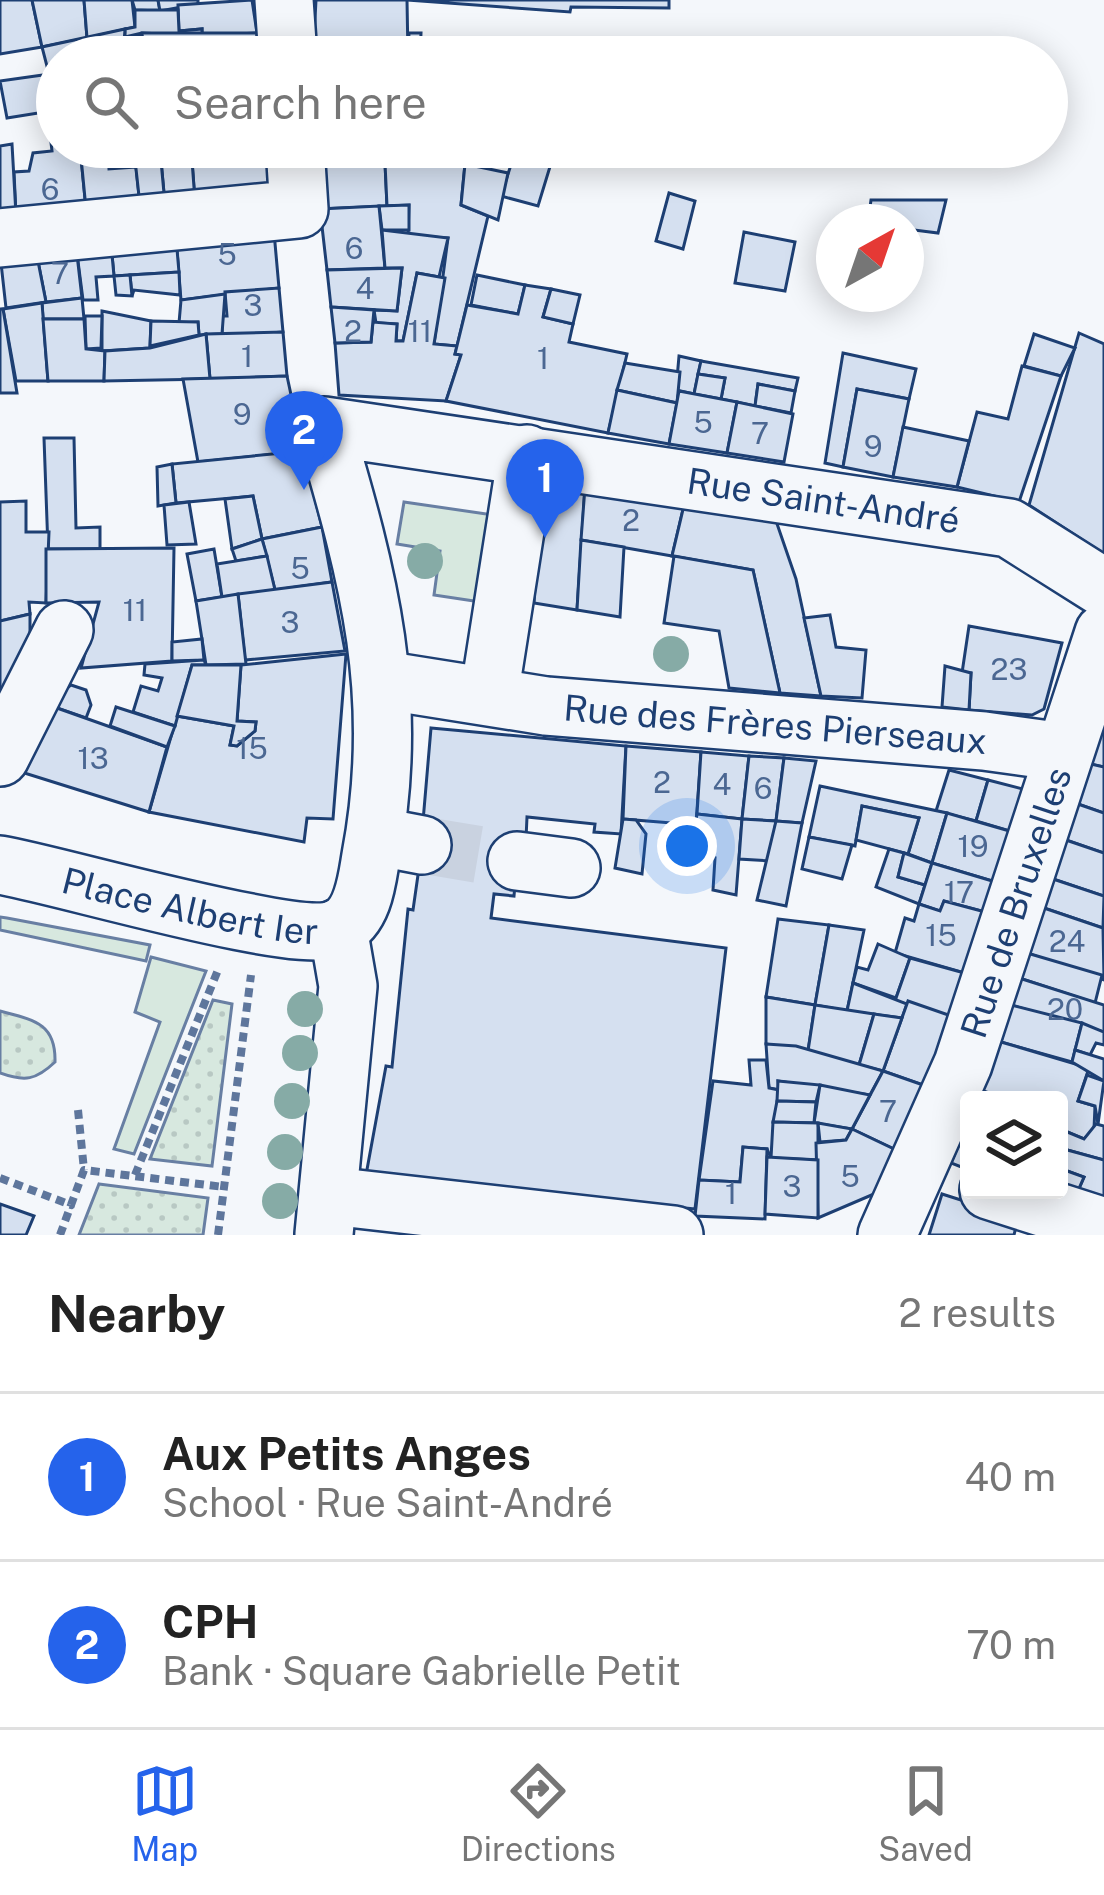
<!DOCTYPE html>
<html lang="en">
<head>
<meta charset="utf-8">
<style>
  body { margin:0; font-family:"Public Sans",sans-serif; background:#f6f6f6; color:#222 }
  .controls { position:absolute; right:36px; bottom:36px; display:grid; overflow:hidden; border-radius:12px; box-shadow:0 6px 30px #0003 }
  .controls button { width:108px; height:108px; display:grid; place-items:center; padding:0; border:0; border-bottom:3px solid #e0e0e0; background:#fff; color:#222; font:60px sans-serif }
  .compass { position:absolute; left:816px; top:204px; width:108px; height:108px; border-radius:50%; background:#fff; box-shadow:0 6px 30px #0003; rotate:40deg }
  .you { position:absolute; left:687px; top:846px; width:42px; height:42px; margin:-30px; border:9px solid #fff; border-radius:50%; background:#1a73e8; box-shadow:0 0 0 18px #1a73e833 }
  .badge { display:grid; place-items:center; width:78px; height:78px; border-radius:50%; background:#2563eb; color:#fff; font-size:39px; font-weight:700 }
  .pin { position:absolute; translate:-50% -99px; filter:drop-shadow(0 3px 6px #0008) }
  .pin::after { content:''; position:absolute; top:63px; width:42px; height:36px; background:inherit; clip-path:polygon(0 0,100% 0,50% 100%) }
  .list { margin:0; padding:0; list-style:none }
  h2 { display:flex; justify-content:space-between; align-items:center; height:156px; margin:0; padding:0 48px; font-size:51px }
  h2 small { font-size:39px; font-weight:400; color:#767676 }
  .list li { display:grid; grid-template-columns:78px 1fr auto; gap:36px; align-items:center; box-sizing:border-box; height:168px; padding:0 48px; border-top:3px solid #e0e0e0 }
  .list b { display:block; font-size:45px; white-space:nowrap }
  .list p { margin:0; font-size:39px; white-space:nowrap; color:#767676 }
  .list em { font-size:39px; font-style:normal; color:#767676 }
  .icon { flex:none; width:66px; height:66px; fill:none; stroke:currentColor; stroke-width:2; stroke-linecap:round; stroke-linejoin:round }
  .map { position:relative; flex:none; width:1104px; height:1235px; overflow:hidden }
  .search { position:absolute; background:#fff; box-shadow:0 6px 30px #0003; left:36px; right:36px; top:36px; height:132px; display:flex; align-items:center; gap:30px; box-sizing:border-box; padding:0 42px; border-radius:66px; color:#767676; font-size:45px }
  .sheet { height:492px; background:#fff }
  nav { display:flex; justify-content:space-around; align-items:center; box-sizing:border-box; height:168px; border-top:3px solid #e0e0e0; background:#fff; font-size:33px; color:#767676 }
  nav a { display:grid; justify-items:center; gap:6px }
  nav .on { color:#2563eb }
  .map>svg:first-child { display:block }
  .grass { fill:#d7e8df; stroke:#687fa3; stroke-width:3 }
  .park { fill:url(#park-dots); stroke:#687fa3; stroke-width:3 }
  .building { fill:#d5e0f0; stroke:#1d3f73; stroke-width:3 }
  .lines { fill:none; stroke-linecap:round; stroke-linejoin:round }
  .minor-tunnel { stroke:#c9d2e0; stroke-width:57; stroke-dasharray:57 28; stroke-linecap:butt }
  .minor-casing { stroke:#1d3f73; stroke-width:62 }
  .path { stroke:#5e769c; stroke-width:8; stroke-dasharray:9 6; stroke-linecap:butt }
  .minor { stroke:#f4f7fb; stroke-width:57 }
  .tree { fill:#86aba6 }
  .labels { text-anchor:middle; stroke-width:9; stroke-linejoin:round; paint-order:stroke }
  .number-label { font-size:30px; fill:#4b6792 }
  .street-label { font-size:36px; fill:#1d3f73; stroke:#f4f7fb }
</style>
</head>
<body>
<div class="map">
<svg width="1104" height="1235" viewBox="0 0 1104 1235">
  <defs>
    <pattern id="park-dots" width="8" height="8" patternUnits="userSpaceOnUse" patternTransform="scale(3)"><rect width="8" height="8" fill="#d7e8df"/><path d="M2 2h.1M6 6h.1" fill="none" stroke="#b8c8c3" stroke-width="1.8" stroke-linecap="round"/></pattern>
  </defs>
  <rect width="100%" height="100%" fill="#f4f7fb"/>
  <g class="grass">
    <polygon points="404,502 507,517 494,604 434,595 440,551 397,544"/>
    <polygon points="0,917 7,918 150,945 146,961 0,930"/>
    <polygon points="151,957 206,971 134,1154 114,1149 160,1022 135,1012"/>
  </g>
  <g class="park">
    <polygon points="213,1000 232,1004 212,1166 150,1159"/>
    <path d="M0 1011C34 1020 56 1023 55 1062 36 1080 25 1082 0 1073Z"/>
    <polygon points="99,1184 208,1198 203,1235 79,1235"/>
  </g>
  <g class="building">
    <polygon points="0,0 32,0 42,47 0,54"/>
    <polygon points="32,0 84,0 87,38 42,47"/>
    <polygon points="84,0 132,0 135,27 87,38"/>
    <polygon points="132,0 158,0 160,11 135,10"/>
    <polygon points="158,0 198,0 198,4 160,11"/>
    <polygon points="252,0 257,33 202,36 202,29 179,31 178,5"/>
    <polygon points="316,0 407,0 408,57 313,57"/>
    <polygon points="407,0 669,0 669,8 571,7 570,12"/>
    <polygon points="135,10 178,10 179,31 202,29 202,36 142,33 125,37 125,29 135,27"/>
    <polygon points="125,29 123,57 57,57 57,73 49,74 42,47"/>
    <polygon points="142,33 257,33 257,57 141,57"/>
    <polygon points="409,33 421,33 420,56 408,56"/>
    <polygon points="142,36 141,57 123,57 125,37"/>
    <polygon points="57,73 57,110 7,118 0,81"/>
    <polygon points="57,133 57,147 80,147 86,209 16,215 14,172 29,171 33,153 52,151 50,134"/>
    <polygon points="12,144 16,215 0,217 0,146"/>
    <polygon points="80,147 108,147 109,169 136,167 140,205 86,209"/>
    <polygon points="191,147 267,147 271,194 195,201"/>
    <polygon points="191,147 195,201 165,204 160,150"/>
    <polygon points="315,147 366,147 366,162 316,163"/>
    <polygon points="366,147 439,147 438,163 366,162"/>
    <polygon points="556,147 538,206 501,196 516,149"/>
    <polygon points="160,150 165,204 140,205 134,151"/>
    <polygon points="316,163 385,163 387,206 320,209"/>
    <polygon points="385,163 465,164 461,205 488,216 457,346 434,344 448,238 408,236 409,205 387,206"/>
    <polygon points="465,164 508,173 498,220 461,205"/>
    <polygon points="669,193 695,201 683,249 656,241"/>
    <polygon points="871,200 946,200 938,233 906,229 906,222 868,222"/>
    <polygon points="409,205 409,230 382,230 379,206"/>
    <polygon points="379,206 385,268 327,270 320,209"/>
    <polygon points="382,230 448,238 439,277 417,273 403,341 396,341 397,324 376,323 374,310 397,311 402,268 385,268"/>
    <polygon points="274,232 279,288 181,300 176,238"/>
    <polygon points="744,232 795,242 785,291 735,283"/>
    <polygon points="176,238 179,272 114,276 111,244"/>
    <polygon points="111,244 114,276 96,277 98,300 83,300 76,246"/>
    <polygon points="76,246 82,298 46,302 36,251"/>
    <polygon points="36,251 46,302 6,308 0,254"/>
    <polygon points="402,268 397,311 331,307 327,270"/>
    <polygon points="179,272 180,295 134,290 132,296 130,275"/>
    <polygon points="417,273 445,278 434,344 457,346 455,354 461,355 446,401 339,395 335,343 371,342 373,322 397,324 396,341 403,341"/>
    <polygon points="130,275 132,296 116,295 114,276"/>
    <polygon points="477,275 525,285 518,314 471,305"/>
    <polygon points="525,285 551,289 543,317 573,324 569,342 627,354 608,433 446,401 461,355 455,354 467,305 518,314"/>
    <polygon points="279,288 283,332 222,337 222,316 227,316 225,292"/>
    <polygon points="551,289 580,295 573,324 543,317"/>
    <polygon points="225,294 222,334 199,335 198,322 179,323 181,300"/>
    <polygon points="82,298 84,319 43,319 42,303"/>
    <polygon points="42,303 48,381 16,381 3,309"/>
    <polygon points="331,307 374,310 371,342 335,343"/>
    <polygon points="0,309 3,309 17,393 0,393"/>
    <polygon points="102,311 151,321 150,348 102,351"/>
    <polygon points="85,316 102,316 101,348 86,349"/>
    <polygon points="43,319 84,319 86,349 105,351 104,381 48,381"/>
    <polygon points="151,321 198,322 199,335 150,346"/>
    <polygon points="283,332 287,376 210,379 206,334"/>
    <polygon points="1079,333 1104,344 1104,554 1029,505"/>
    <polygon points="206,334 210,379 104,381 105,351 150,348"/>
    <polygon points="1034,334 1075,348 1061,376 1024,366"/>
    <polygon points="843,353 916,369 909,399 857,389 843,467 825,463"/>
    <polygon points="679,356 701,361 694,394 676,390"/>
    <polygon points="701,361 798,378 795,391 758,384 755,406 721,399 725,378 698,374"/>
    <polygon points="625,363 680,372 677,403 617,390"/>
    <polygon points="1022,366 1061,376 1019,502 957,487 977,412 1008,419"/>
    <polygon points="698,374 725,378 721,399 694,394"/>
    <polygon points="287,376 303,451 198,462 183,379"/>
    <polygon points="758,384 795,391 791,413 755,406"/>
    <polygon points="857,389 909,399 893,477 843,467"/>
    <polygon points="617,390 677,403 669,444 608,433"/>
    <polygon points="679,391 737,402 727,453 669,444"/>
    <polygon points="737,402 793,414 784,462 727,453"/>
    <polygon points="903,427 969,441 957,487 893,477"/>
    <polygon points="44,438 74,438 76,528 100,527 100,549 48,549"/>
    <polygon points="303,451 322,527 262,539 253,496 176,503 172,464"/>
    <polygon points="172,464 176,503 158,506 157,467"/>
    <polygon points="557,482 585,487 577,610 534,603 540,494"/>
    <polygon points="585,487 685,501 672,556 581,540"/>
    <polygon points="253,496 262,539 232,549 225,499"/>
    <polygon points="26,501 26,532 49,532 46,603 29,602 30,614 0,621 0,502"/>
    <polygon points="685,501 774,515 796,579 821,696 780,693 753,570 672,556"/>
    <polygon points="189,502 196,544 167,545 164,505"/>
    <polygon points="322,527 332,582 275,590 262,539"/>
    <polygon points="262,539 267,556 236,561 232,549"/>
    <polygon points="581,540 624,547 620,617 577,610"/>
    <polygon points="174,548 172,661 81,668 99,602 46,603 46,549"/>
    <polygon points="214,549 222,597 196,601 187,554"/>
    <polygon points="267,556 275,590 222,597 217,564"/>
    <polygon points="674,556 753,570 780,693 729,688 719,631 664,623"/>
    <polygon points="332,582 345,651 245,660 238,594"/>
    <polygon points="238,594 246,664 206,665 196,601"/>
    <polygon points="30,614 30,651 12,693 0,688 0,621"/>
    <polygon points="830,615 836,647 866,650 862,698 821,696 804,618"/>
    <polygon points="969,626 1062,643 1044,709 1032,715 969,710 971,673 962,673"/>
    <polygon points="202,639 204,660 172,661 172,642"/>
    <polygon points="346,654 333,819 307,818 304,842 149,812 177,716 234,726 230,745 237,746 255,731 256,722 237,721 241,665"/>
    <polygon points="204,660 206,665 192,665 175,726 133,712 141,686 158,691 162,678 144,675 145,664"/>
    <polygon points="192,665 241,665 237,721 256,722 255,731 237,746 230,745 234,726 177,716"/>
    <polygon points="945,666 971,673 969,710 942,707"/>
    <polygon points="71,685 86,690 91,705 86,718 54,707 59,694"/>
    <polygon points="40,702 167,747 149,812 18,771"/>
    <polygon points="116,707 175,726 167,747 110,726"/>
    <polygon points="1104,714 1104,767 1085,763"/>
    <polygon points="431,728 626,746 621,834 594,832 595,824 527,817 526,839 519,839 514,896 494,894 491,918 726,948 695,1209 366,1175 386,1066 392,1067 408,909 413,910 419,868"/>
    <polygon points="626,746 701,752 696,825 623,819"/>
    <polygon points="701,752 749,756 742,819 697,814"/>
    <polygon points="749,756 784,758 776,821 742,819"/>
    <polygon points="784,758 816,761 802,823 776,821"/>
    <polygon points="1091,764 1104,767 1104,813 1075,803"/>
    <polygon points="949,770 988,780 976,821 936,811"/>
    <polygon points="988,780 1023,789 1013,832 976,821"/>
    <polygon points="820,786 947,813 932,863 908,854 919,818 862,806 855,846 809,837"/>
    <polygon points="1075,803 1104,813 1104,853 1063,839"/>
    <polygon points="862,806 919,818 908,854 856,840"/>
    <polygon points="947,813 1013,832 999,883 932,863"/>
    <polygon points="697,814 742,819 736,895 713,890 715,858 690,857"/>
    <polygon points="623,819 636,820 646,834 642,874 615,868"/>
    <polygon points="742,819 776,821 770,861 739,859"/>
    <polygon points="776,821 802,823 786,906 757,900"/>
    <polygon points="809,837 852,845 842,879 802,869"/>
    <polygon points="1063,839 1104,853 1104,896 1050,878"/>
    <polygon points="889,849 904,853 898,877 925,885 919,904 876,887"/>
    <polygon points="904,853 932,863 925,885 898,877"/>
    <polygon points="932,863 999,883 989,913 944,901 940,911 919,904"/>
    <polygon points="1050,878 1104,896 1103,928 1041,907"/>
    <polygon points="944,901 989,913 968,974 895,953 905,918 914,921 919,904 940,911"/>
    <polygon points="1041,907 1103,928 1104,980 1027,953"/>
    <polygon points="778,919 829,925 815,1005 766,997"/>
    <polygon points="829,925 864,930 847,1011 815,1005"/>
    <polygon points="878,944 910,958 896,998 853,983 857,967 868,970"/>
    <polygon points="1027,953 1102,975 1095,1003 1019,978"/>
    <polygon points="910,958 968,974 954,1017 895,1001"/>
    <polygon points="1019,978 1104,1005 1104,1032 1011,1005"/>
    <polygon points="853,983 907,1004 902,1018 847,1011"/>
    <polygon points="766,997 815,1005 808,1051 766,1044"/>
    <polygon points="908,1001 954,1017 926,1086 883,1071"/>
    <polygon points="815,1005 874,1014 859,1065 808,1051"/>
    <polygon points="1011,1005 1082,1023 1072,1062 1001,1042"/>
    <polygon points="874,1014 902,1018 883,1071 859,1065"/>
    <polygon points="1082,1023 1104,1032 1104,1045 1096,1043 1090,1055 1075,1050"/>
    <polygon points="1001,1042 1089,1068 1078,1101 1095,1106 1094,1129 1084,1139 1065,1131 1059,1100 1007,1100 981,1090"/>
    <polygon points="766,1044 796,1046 883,1071 870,1095 778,1081 779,1090 769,1088"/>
    <polygon points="1075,1050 1104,1059 1104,1081 1072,1062"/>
    <polygon points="749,1060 766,1060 769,1088 779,1090 771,1158 767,1149 743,1147 740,1182 699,1180 713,1081 751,1085"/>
    <polygon points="883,1071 926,1086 896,1150 852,1129"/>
    <polygon points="1087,1075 1104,1081 1098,1124 1095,1106 1078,1101"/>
    <polygon points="778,1081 820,1085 816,1102 777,1101"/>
    <polygon points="820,1085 870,1095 852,1129 814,1123"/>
    <polygon points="777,1101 816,1102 814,1123 773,1122"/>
    <polygon points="969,1120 969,1170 951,1163"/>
    <polygon points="773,1122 818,1123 818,1160 771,1158"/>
    <polygon points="818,1123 852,1129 846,1140 820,1142"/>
    <polygon points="1096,1124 1104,1126 1104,1160 1060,1148 1065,1131 1084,1139"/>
    <polygon points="852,1129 896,1150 874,1194 818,1218 816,1143 846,1140"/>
    <polygon points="743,1147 767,1149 765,1219 695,1216 699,1180 740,1182"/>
    <polygon points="1060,1148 1104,1160 1104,1200 1073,1202 1084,1177 1059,1168"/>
    <polygon points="767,1157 818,1160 818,1218 765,1214"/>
    <polygon points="1059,1168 1084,1177 1073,1202 1059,1190"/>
    <polygon points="942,1194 1018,1218 1014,1235 929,1235"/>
    <polygon points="0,1204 34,1216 26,1235 0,1235"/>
  </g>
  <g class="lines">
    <polyline class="minor-tunnel" points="422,845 517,861"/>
    <defs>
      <g id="minor">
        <polyline points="284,0 288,57"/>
        <polyline points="0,238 299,209 295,147"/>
        <path id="s1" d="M382 680 546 706 984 741 1063 752"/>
        <polyline points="489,696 527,454"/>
        <polyline points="0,757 64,630"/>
        <polyline points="375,836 422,845"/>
        <polyline points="517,861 571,868"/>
        <path id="s2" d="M0 865C60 875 299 947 339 928 364 916 367 879 371 856 401 697 369 578 324 426L1009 528 1104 588"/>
        <polyline points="989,1190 1104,1227"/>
        <polyline points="331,1196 674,1235"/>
        <polyline points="324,1234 348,986 338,928"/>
        <path id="s3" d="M887 1235 963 1064 1104 633"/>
      </g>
    </defs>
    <use href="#minor" class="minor-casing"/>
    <g class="path">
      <polyline points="78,1110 84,1170"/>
      <polyline points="135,1175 218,970"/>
      <polyline points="0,1178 71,1205 84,1170 224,1187"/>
      <polyline points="60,1235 71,1205"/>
      <polyline points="218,1235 251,975"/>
    </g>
    <use href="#minor" class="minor"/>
  </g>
  <g class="tree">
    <circle cx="425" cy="561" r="18"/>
    <circle cx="671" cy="654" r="18"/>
    <circle cx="305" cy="1009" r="18"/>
    <circle cx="300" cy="1053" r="18"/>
    <circle cx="292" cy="1101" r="18"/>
    <circle cx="285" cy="1152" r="18"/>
    <circle cx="280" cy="1201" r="18"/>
  </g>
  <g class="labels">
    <g class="number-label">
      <text x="50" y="200">6</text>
      <text x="354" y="259">6</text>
      <text x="227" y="265">5</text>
      <text x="60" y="284">7</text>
      <text x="365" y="299">4</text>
      <text x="253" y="316">3</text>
      <text x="353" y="342">2</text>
      <text x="420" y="342">11</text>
      <text x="247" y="367">1</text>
      <text x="543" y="369">1</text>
      <text x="242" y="425">9</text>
      <text x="703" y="433">5</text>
      <text x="760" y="444">7</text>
      <text x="873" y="457">9</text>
      <text x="631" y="531">2</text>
      <text x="300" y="579">5</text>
      <text x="135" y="621">11</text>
      <text x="290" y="633">3</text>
      <text x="1009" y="680">23</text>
      <text x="252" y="759">15</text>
      <text x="93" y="769">13</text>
      <text x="662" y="793">2</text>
      <text x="722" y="795">4</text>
      <text x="763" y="799">6</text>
      <text x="973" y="857">19</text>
      <text x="959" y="903">17</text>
      <text x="941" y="946">15</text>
      <text x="1067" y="952">24</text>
      <text x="1065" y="1020">20</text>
      <text x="888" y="1122">7</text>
      <text x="850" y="1187">5</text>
      <text x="792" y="1197">3</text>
      <text x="731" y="1204">1</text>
    </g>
    <g class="street-label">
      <text dy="13" stroke="none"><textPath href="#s2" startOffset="1371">Rue Saint-André</textPath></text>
      <text dy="13" stroke="none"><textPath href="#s1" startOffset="396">Rue des Frères Pierseaux</textPath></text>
      <text dy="13" stroke="none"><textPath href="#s2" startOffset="195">Place Albert Ier</textPath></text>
      <text dy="13" stroke="none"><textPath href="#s3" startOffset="357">Rue de Bruxelles</textPath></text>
    </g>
  </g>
</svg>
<div class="controls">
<button><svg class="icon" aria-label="layers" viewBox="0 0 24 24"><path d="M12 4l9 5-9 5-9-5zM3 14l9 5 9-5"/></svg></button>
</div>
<svg class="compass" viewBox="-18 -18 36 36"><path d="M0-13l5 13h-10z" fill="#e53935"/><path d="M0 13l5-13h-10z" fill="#767676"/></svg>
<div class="you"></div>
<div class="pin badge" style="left:545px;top:538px">1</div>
<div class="pin badge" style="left:304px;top:490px">2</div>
<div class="search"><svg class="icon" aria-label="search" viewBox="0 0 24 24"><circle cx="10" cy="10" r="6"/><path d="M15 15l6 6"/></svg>Search here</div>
</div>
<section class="sheet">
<h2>Nearby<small>2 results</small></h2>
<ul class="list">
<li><span class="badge">1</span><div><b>Aux Petits Anges</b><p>School · Rue Saint-André</p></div><em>40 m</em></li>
<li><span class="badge">2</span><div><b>CPH</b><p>Bank · Square Gabrielle Petit</p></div><em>70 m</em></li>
</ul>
</section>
<nav>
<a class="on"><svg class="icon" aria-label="map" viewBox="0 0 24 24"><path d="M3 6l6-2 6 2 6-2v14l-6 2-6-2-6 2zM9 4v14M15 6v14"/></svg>Map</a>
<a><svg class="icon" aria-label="directions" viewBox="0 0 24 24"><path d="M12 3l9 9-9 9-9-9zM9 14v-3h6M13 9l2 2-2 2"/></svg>Directions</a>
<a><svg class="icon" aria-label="saved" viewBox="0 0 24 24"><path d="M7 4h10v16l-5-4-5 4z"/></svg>Saved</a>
</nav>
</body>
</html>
